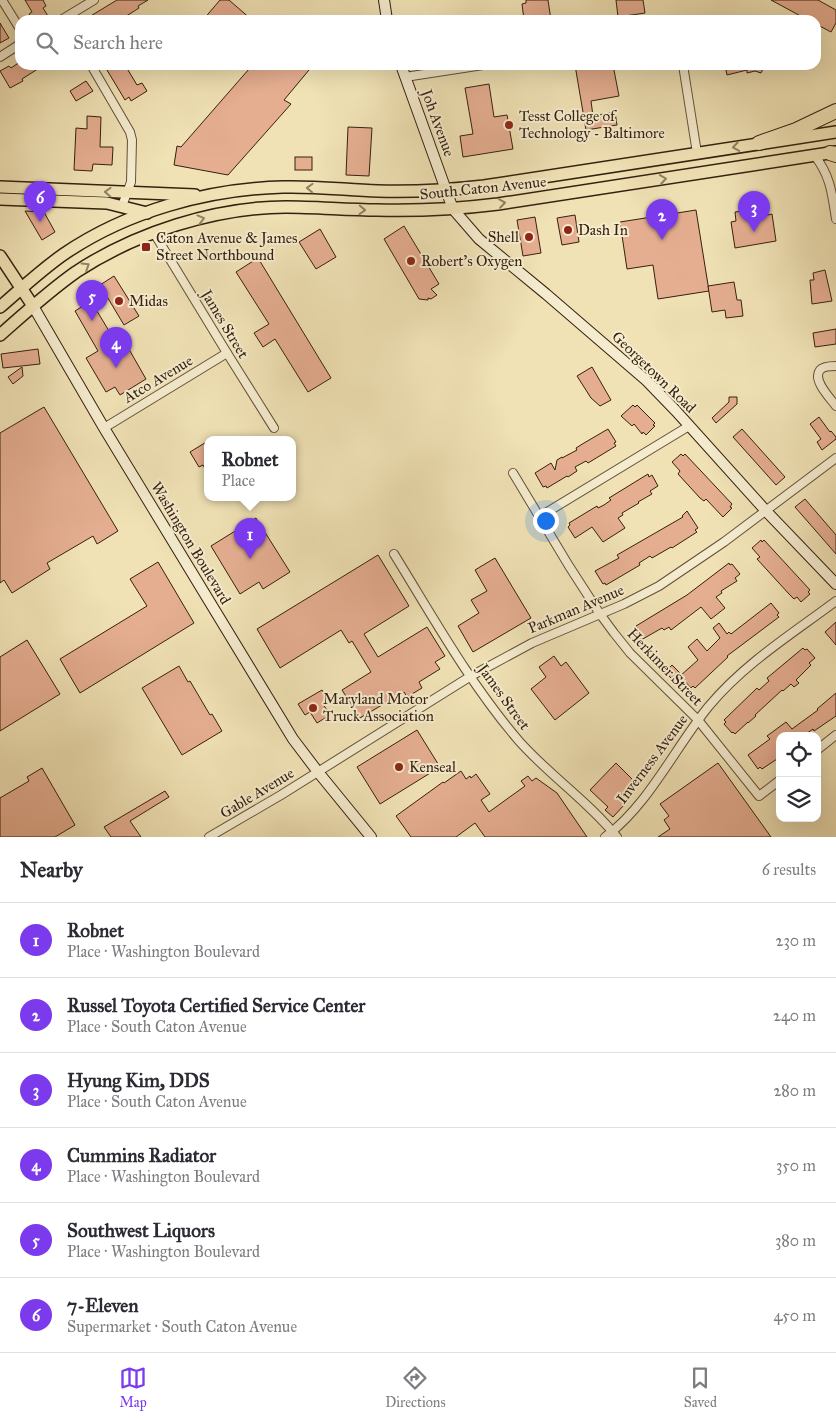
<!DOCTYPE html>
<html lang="en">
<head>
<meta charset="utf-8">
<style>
  body { margin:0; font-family:"IM FELL Great Primer",serif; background:#f7f7f7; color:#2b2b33 }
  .controls { position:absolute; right:15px; bottom:15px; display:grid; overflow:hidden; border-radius:10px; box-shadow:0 5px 20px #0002 }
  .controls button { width:45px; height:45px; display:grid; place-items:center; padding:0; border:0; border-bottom:1px solid #e1e1e2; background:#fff; color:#2b2b33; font:25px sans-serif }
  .you { position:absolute; left:545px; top:520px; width:18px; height:18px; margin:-12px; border:4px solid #fff; border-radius:50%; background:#1a73e8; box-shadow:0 0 0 8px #1a73e833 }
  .badge { display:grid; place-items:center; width:32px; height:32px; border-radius:50%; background:#7c3aed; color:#fff; font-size:16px; font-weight:700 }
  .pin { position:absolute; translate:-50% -41px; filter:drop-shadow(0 1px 2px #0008) }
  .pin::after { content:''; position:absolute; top:26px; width:18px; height:15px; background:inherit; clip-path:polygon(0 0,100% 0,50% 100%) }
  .popup { position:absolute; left:204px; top:436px; width:92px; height:65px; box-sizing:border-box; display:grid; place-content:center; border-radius:10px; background:#fff; filter:drop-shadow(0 1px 4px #0005); font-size:16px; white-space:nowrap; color:#7c7c81 }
  .popup b { font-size:19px; color:#2b2b33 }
  .popup::after { content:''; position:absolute; left:50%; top:100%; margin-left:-10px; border:10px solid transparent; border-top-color:#fff }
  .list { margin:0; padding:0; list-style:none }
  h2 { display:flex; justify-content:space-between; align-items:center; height:65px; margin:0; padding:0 20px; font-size:21px }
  h2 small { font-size:16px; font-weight:400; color:#7c7c81 }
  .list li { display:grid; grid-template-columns:32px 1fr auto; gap:15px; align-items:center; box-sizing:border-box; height:75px; padding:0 20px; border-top:1px solid #e1e1e2 }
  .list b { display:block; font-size:19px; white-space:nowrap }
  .list p { margin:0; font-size:16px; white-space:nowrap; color:#7c7c81 }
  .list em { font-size:16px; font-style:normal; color:#7c7c81 }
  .icon { flex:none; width:28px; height:28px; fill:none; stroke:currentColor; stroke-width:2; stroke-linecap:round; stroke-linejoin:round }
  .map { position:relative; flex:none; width:836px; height:837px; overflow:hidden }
  .search { position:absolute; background:#fff; box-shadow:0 5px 20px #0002; left:15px; right:15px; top:15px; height:55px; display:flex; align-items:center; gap:12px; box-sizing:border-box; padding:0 18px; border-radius:15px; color:#7c7c81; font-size:19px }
  .sheet { height:515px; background:#fff }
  nav { display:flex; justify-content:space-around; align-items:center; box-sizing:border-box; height:70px; border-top:1px solid #e1e1e2; background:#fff; font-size:14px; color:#7c7c81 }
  nav a { display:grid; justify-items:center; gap:2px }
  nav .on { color:#7c3aed }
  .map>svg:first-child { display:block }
  .building { fill:#e5ae91; stroke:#36200f }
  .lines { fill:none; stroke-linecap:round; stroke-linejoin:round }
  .street-casing { stroke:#645038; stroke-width:10 }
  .secondary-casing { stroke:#36200f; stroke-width:12 }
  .primary-casing { stroke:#36200f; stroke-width:14 }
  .highway-casing { stroke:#36200f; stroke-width:16 }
  .street { stroke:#f5eccf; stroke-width:8 }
  .secondary { stroke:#f5eccf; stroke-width:10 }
  .primary { stroke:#f0e2b5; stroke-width:11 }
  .highway { stroke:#f0e2b5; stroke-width:14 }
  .oneway { stroke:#938162 }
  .poi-dot { fill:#8f2418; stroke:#f5eccf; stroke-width:2 }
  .labels { text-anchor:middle; stroke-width:4; stroke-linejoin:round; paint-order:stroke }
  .poi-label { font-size:15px; fill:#36200f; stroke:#f5eccf; text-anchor:start }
  .street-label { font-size:15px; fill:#36200f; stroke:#f5eccf }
</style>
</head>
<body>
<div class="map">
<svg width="836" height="837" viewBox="0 0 836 837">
  <rect width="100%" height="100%" fill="#f0e2b5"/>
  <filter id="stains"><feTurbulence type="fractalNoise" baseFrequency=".004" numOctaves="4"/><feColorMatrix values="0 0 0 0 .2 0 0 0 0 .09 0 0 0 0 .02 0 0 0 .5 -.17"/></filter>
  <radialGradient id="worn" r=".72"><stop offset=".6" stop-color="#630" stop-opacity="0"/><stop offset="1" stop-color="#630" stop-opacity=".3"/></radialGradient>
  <g class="building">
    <polygon points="25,0 43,0 46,6 43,8 48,16 42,20 32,20 29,14 32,12"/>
    <polygon points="117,0 148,0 138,6 139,8 120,20 84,20"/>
    <polygon points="220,0 229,0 252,20 203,20"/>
    <polygon points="526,0 548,0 551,20 524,20 522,4 526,3"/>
    <polygon points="616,0 643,0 645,13 618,17"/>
    <polygon points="771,0 818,0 836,10 836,23 831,32 816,24 816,20 808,20"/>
    <polygon points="0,23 9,38 0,43"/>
    <polygon points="20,62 20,65 44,65 22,79 23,81 10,88 0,71 9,66 11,68"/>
    <polygon points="114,65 125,65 137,85 142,83 147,91 131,101 129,97 125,100 107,70"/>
    <polygon points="244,65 303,65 309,70 284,100 291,104 228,175 174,165 177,146 181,147 249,69"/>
    <polygon points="575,65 613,65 619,96 591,101 593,116 615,112 617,125 586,130"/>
    <polygon points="725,65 769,65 770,67 763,69 761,73 755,71 747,73 747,70 727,75"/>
    <polygon points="86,81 93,91 76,101 70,91"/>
    <polygon points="489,84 494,117 507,115 513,149 463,157 460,136 473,134 465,88"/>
    <polygon points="87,116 101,117 100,147 113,147 112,165 93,164 92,171 74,170 76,128 87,129"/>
    <polygon points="348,127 372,128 369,176 346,175"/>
    <rect x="295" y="157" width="17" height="13"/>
    <polygon points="757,209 759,217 772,214 776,241 735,248 731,222 736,221 735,212"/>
    <polygon points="696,210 709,291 658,299 653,265 627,269 620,222"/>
    <polygon points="25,211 44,212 55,232 42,240"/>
    <polygon points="575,215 579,242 562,245 557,218"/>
    <polygon points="535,217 541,253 523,256 517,220"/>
    <polygon points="404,226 439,284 431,289 437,295 431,299 428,298 428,300 419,299 384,239"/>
    <polygon points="320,229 336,257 316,269 299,242"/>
    <polygon points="258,258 331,378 308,392 275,339 263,347 254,333 269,324 236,272"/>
    <polygon points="825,270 832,301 812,304 810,280 814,280 813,273"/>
    <polygon points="114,276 139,316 124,325 100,285"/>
    <polygon points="734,282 737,300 741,300 743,316 726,318 725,310 712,312 708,286"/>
    <polygon points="91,301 115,341 122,337 146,379 120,395 115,387 106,392 86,358 98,351 75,311"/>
    <polygon points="836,329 836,344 815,347 813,333"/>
    <polygon points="38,349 40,364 3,368 1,354"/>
    <polygon points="22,367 23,376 13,384 8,377"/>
    <polygon points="592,367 611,400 600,406 591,398 577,376"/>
    <polygon points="729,397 737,397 737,404 716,423 712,418 729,402"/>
    <polygon points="633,405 635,407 637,405 655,423 653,425 655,426 646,435 643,432 642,434 634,424 632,426 621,416"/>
    <polygon points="44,407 118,531 97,544 93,536 47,563 50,569 12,593 4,580 0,583 0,433"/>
    <polygon points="819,417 830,432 831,431 836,437 836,439 822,450 817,442 821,439 810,424"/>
    <polygon points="608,429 616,442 614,443 616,446 588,463 586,461 575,467 577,471 568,477 567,476 547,488 546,486 543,487 535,473 551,463 555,470 557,460 562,457 562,458 577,450 576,448 584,443"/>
    <polygon points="742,429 785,477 776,485 733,437"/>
    <polygon points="208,441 208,474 203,465 199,467 190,452"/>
    <polygon points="681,454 683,456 685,454 732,504 730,507 732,508 723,517 706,499 704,501 700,498 678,474 680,471 672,462"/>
    <polygon points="648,474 649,477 652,475 658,486 650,491 652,494 638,502 639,503 622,513 623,515 618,518 625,528 603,542 592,527 575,538 568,527 570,525 569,523 597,506 598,508 604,505 611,500 609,498"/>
    <polygon points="805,499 836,535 836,554 795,507"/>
    <polygon points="687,511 698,528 695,530 697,532 672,548 671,547 652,558 650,556 639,563 640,565 606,585 605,583 603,584 595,571 619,558 617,555 683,517 682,516"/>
    <polygon points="256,518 290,572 263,589 259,582 240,594 211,546"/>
    <polygon points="761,540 762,542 764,540 810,590 808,592 810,594 801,602 797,597 794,599 789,594 757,559 760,557 752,548"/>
    <polygon points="378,555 409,606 364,634 378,657 427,627 445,656 435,662 440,669 419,682 422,688 407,697 404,692 360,718 342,690 371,672 352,641 349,643 341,630 280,668 257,629"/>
    <polygon points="495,558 531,618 473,652 458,626 479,613 471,600 487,591 475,570"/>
    <polygon points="158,562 194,623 80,693 60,659 147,606 130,579"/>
    <polygon points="729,563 730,565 732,564 740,574 735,578 737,581 721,591 722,593 716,597 725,608 711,619 701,607 671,630 669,627 664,630 662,628 641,640 635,630 637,628 636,626 687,595"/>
    <polygon points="771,603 779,613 777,615 779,617 727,656 728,657 695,688 693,686 691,688 680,676 698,660 688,647 697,639 707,651 720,638 713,628 719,623 727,634 729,632 731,634"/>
    <polygon points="836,622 836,645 825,632"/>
    <polygon points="27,640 60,694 0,731 0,657"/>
    <polygon points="803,648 805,650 807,649 815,658 809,663 811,665 796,680 799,683 794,687 791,684 783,691 782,690 755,715 756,716 748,723 748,722 735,734 733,732 732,733 724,724 726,722 724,720 757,688 759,690 769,681 767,678"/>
    <polygon points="554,656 561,666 566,662 589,693 555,720 531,689 546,677 539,667"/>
    <polygon points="672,665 680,673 673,680 665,672"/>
    <polygon points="179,666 188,682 190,681 210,715 212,714 222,731 182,755 142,688"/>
    <polygon points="322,690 328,701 323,704 330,715 317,723 310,712 305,715 298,704"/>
    <polygon points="836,693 836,716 814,731 813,729 803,736 780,736 780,757 762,769 760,767 758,769 748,755 770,739 767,736 786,722 792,729 818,710 817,709"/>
    <polygon points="417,730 440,767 380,804 357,767"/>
    <polygon points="616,763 634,781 619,797 625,804 613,817 605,810 608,807 590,790"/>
    <polygon points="718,763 771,837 658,837 670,829 664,820 669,816 660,804"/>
    <polygon points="42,768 75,825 55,837 0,837 0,798 29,781 27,777"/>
    <polygon points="461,771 466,779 470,776 471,778 476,774 490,794 481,800 489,812 525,786 521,781 528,776 532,781 536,778 557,793 587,837 485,837 475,823 456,837 411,837 396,816 443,782 444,783"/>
    <polygon points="165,791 169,797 130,821 141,837 111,837 104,827"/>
  </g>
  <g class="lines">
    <defs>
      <g id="street">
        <polyline points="2,0 20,29"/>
        <polyline points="61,20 94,0"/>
        <polyline points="0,57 20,44"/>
        <polyline points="91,65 130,132 132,140 131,182 122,206"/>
        <polyline points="683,65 697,153"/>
        <polyline points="405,77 483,65"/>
        <path d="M815 156C831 177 832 194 836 219"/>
        <polyline points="154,233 227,353 274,428"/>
        <path d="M836 366C832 366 823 366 820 370 812 380 830 398 836 406"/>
        <polyline points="104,428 227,353"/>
        <polyline points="513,473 569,566 600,614 614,633 630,653 698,720 759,796 780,780"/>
        <polyline points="539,517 689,426"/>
        <path d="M394 554C433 617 470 684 519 741 549 775 588 801 617 837"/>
        <polyline points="817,750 836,735"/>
        <polyline points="209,837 281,795 471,676 532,643 624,604 659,586 724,542 836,458"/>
        <path d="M605 837C648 806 676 746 709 706 745 663 792 634 836 601"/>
      </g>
      <g id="secondary">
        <polyline points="384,0 387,20"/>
        <polyline points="401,65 446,190 453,209 479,239 546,294 647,381 676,411 766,511 836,584"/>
        <polyline points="33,306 104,428 293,739 318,772 371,837"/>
      </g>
      <g id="primary">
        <polyline points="0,187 195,195"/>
        <polyline points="0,199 107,203 147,213"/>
        <polyline points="0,256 33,306"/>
        <path d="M0 307C21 289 41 270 64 254 127 211 208 189 283 187 315 186 347 190 378 191 414 192 449 190 484 186L836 132"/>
        <path d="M0 335C25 313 49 291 76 272 135 233 215 207 286 207 317 207 347 210 377 210 418 211 458 209 498 204L836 152"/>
      </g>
      <g id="highway">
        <polyline points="759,143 796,130 836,111"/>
        <polyline points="830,153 836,155"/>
      </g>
    </defs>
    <use href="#street" class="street-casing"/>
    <use href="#secondary" class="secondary-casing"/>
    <use href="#primary" class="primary-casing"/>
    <use href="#highway" class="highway-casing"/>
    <use href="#street" class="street"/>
    <use href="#secondary" class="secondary"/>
    <use href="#primary" class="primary"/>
    <use href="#highway" class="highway"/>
  </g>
  <defs><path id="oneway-chevron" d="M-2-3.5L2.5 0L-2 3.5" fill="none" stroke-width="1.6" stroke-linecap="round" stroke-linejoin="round" transform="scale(1.25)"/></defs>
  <g class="oneway">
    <use href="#oneway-chevron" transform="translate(736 147) rotate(171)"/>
    <use href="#oneway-chevron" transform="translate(663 179) rotate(-9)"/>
    <use href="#oneway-chevron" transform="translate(310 188) rotate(-178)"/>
    <use href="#oneway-chevron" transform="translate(108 192) rotate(-178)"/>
    <use href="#oneway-chevron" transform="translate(502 203) rotate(-8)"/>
    <use href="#oneway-chevron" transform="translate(362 210) rotate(2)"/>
    <use href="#oneway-chevron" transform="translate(201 219) rotate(-15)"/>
    <use href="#oneway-chevron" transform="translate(86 266) rotate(-32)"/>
  </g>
  <g class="poi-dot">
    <circle cx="509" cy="125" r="5"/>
    <circle cx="568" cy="230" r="5"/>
    <circle cx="529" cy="237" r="5"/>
    <rect x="141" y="242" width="10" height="10" rx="2.5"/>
    <circle cx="411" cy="261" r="5"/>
    <circle cx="119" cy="301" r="5"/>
    <circle cx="313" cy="708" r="5"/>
    <circle cx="399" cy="767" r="5"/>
  </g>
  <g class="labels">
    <g class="poi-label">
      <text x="519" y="121">Tesst College of<tspan x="519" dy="17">Technology - Baltimore</tspan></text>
      <text x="578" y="235">Dash In</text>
      <text x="519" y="242" text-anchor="end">Shell</text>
      <text x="156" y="243">Caton Avenue &amp; James<tspan x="156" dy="17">Street Northbound</tspan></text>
      <text x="421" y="266">Robert's Oxygen</text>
      <text x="129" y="306">Midas</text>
      <text x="323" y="704">Maryland Motor<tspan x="323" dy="17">Truck Association</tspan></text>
      <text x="409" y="772">Kenseal</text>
    </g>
    <g class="street-label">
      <text transform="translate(438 123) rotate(70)" y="5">Joh Avenue</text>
      <text transform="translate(483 188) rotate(-6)" y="5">South Caton Avenue</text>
      <text transform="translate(225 324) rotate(59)" y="5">James Street</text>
      <text transform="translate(654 372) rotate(44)" y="5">Georgetown Road</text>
      <text transform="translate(158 379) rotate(-31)" y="5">Atco Avenue</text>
      <text transform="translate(191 543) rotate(59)" y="5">Washington Boulevard</text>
      <text transform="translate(576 609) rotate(-23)" y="5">Parkman Avenue</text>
      <text transform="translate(665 667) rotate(46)" y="5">Herkimer Street</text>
      <text transform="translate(504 697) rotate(54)" y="5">James Street</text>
      <text transform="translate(652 759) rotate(-53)" y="5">Inverness Avenue</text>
      <text transform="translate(257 793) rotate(-31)" y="5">Gable Avenue</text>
    </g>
  </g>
  <rect width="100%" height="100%" filter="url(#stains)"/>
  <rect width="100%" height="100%" fill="url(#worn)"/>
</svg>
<div class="controls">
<button><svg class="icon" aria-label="locate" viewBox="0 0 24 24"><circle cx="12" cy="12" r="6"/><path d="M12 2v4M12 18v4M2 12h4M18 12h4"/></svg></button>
<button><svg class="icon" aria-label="layers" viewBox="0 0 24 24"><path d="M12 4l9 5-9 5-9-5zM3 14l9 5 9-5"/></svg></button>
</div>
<div class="you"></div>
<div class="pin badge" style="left:250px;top:559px">1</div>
<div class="popup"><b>Robnet</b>Place</div>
<div class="pin badge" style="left:662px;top:240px">2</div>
<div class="pin badge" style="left:754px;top:232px">3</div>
<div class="pin badge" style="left:116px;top:368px">4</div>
<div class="pin badge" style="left:92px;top:321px">5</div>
<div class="pin badge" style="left:40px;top:222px">6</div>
<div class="search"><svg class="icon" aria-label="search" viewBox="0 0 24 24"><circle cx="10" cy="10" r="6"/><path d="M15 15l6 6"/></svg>Search here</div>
</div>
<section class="sheet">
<h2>Nearby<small>6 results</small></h2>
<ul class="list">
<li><span class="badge">1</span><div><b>Robnet</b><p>Place · Washington Boulevard</p></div><em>230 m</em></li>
<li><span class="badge">2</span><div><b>Russel Toyota Certified Service Center</b><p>Place · South Caton Avenue</p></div><em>240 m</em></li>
<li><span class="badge">3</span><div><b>Hyung Kim, DDS</b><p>Place · South Caton Avenue</p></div><em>280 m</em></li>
<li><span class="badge">4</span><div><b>Cummins Radiator</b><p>Place · Washington Boulevard</p></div><em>350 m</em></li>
<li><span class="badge">5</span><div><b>Southwest Liquors</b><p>Place · Washington Boulevard</p></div><em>380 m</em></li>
<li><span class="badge">6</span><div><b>7-Eleven</b><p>Supermarket · South Caton Avenue</p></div><em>450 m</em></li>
</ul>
</section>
<nav>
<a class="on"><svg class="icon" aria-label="map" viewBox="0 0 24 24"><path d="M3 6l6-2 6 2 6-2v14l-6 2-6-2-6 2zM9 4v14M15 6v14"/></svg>Map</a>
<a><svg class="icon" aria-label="directions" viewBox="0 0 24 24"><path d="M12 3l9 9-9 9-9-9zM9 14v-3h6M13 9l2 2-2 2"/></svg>Directions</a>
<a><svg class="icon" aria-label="saved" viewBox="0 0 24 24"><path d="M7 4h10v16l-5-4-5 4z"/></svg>Saved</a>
</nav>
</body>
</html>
